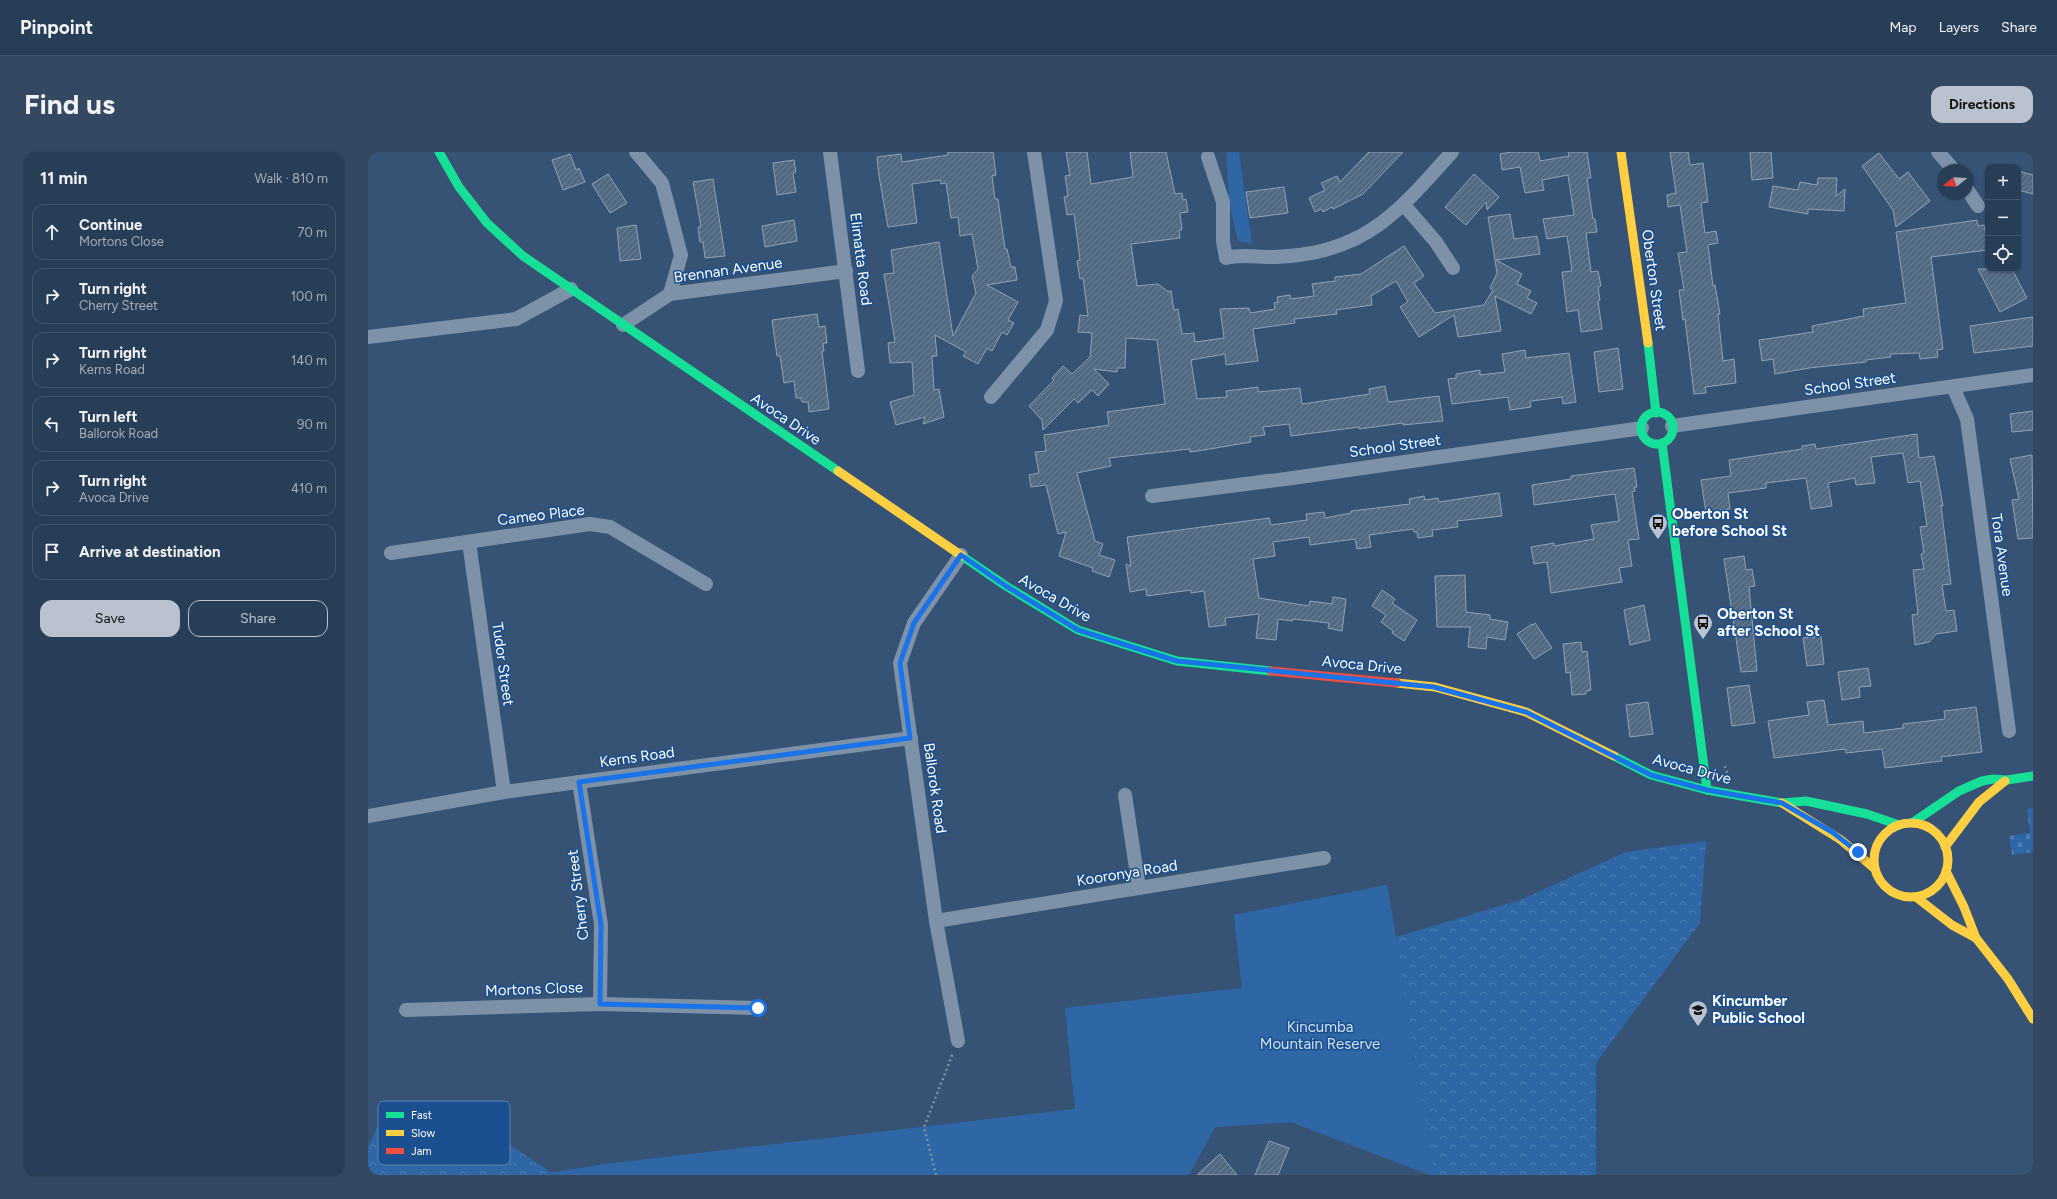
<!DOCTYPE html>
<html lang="en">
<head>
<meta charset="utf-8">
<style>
  body { margin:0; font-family:Figtree,sans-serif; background:#344961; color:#f1f3f6 }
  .controls { position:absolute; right:12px; top:12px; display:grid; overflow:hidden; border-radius:8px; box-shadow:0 1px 3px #0004 }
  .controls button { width:36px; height:36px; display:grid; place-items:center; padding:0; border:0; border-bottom:1px solid #44576d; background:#283e57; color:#f1f3f6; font:20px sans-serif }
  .compass { position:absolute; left:1569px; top:12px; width:36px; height:36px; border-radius:50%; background:#283e57; box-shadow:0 1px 3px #0004; rotate:252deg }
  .stop { position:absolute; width:12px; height:12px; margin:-9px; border:3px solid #1a73e8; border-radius:50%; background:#fff }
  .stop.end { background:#1a73e8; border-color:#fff; box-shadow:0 1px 4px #0008 }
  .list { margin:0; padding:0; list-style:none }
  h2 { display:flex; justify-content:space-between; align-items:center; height:52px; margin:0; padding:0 16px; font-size:17px }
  h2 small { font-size:13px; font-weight:400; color:#a5aeba }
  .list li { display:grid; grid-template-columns:26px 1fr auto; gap:12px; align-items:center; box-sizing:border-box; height:56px; margin:0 8px 8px; padding:0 8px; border:1px solid #44576d; border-radius:12px }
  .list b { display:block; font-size:15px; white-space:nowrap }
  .list p { margin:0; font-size:13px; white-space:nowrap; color:#a5aeba }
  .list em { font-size:13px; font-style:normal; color:#a5aeba }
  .actions { display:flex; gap:8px; padding:12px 16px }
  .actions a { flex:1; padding:9px 0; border:1px solid #b9c2ce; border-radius:12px; text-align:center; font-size:14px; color:#b9c2ce }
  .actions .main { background:#b9c2ce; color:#111 }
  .icon { flex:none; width:22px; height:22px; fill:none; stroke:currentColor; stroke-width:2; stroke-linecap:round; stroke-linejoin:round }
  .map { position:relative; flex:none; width:1665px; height:1023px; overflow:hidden; border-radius:12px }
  header { display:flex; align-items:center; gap:24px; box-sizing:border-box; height:56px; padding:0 20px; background:#283e57; border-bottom:1px solid #44576d }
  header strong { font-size:19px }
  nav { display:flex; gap:22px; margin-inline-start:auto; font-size:14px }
  .intro { display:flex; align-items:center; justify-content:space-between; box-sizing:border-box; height:96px; padding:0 24px }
  h1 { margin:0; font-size:28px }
  .button { padding:10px 18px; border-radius:12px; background:#b9c2ce; color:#111; font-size:14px; font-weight:700 }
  main { display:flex; gap:24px; padding:0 24px }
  aside { flex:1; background:#283e57; border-radius:12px; box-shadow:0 1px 3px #0004 }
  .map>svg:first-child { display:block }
  .forest { fill:url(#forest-crowns) }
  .cemetery { fill:url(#cemetery-stones) }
  .park { fill:#2f66a5 }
  .building { fill:url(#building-hatch); stroke:#92a2b6 }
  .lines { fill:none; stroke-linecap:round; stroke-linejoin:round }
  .path { stroke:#7d92a8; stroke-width:2.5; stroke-dasharray:2 3; stroke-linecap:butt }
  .street { stroke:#7d92a8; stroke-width:14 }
  .fast { stroke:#16e098; stroke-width:9 }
  .slow { stroke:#ffcf43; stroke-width:9 }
  .jam { stroke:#f24e42; stroke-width:9 }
  .route { stroke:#1a73e8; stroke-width:5 }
  .labels { text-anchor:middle; stroke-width:3; stroke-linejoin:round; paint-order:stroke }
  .street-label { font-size:15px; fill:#fff; stroke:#1b4f8f }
  .poi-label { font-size:15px; font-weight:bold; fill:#fff; stroke:#1b4f8f; text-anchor:start }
  .park-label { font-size:15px; fill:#cfe3fa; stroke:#1b4f8f }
  .key { fill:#1b4f8f; stroke:#5f84b1; stroke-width:1 }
  .key-label { font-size:11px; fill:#fff }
</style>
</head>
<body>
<header>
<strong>Pinpoint</strong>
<nav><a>Map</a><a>Layers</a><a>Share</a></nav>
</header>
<div class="intro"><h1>Find us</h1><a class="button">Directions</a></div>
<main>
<aside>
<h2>11 min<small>Walk · 810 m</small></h2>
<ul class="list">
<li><svg class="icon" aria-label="ahead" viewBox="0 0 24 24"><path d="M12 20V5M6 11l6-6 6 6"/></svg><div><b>Continue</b><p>Mortons Close</p></div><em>70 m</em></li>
<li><svg class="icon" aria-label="right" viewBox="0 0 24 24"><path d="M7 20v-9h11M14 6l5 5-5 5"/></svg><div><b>Turn right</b><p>Cherry Street</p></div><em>100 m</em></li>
<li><svg class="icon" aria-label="right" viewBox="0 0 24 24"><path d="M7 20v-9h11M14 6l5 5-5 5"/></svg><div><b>Turn right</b><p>Kerns Road</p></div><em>140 m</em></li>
<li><svg class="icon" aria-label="left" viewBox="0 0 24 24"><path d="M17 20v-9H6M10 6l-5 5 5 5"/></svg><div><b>Turn left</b><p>Ballorok Road</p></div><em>90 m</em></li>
<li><svg class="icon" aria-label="right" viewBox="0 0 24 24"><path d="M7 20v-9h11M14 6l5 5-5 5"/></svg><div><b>Turn right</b><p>Avoca Drive</p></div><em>410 m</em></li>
<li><svg class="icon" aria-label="arrive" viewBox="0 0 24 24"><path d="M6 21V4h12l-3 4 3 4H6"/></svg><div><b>Arrive at destination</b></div></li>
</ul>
<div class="actions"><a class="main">Save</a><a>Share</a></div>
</aside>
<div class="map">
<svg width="1665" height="1023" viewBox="0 0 1665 1023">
  <defs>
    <pattern id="forest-crowns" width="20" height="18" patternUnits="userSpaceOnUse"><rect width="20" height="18" fill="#2f66a5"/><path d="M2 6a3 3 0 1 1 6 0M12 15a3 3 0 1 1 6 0" fill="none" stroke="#4e7db2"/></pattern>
    <pattern id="cemetery-stones" width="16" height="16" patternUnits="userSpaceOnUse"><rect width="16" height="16" fill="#2f66a5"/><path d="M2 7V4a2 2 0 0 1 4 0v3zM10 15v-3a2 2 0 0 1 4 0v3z" fill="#4e7db2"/></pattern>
    <pattern id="building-hatch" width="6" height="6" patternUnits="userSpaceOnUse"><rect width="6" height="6" fill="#526984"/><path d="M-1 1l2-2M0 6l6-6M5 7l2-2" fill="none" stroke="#6c8096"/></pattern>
  </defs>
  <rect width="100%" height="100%" fill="#365274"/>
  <polygon class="forest" points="1338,689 1332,771 1228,911 1228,1023 1062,1023 923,970 847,975 821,1023 0,1023 0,995 12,969 43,953 132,986 184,1021 238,1012 707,957 697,856 874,836 866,763 1019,733 1028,785 1152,748 1258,700"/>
  <polygon class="cemetery" points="1665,656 1665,700 1644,703 1641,684 1662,681 1659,657"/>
  <g class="park">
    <path d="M859 0H871L884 92 870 89C862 59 858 30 859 0Z"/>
    <polygon points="1019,733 1066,1023 1062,1023 923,970 847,975 821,1023 169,1023 238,1012 707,957 697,856 874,836 866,763"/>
  </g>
  <g class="building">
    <polygon points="580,0 625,0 628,23 624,24 627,47 630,47 637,97 639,97 643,115 647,115 649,128 619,133 650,150 640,168 646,171 639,183 634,180 624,199 619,196 610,212 595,204 598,200 567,183 569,204 564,204 566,238 571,237 576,265 555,272 557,265 528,273 522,250 546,243 544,210 522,211 520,191 527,190 516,122 526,121 523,98 571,90 585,184 608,141 604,124 610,117 604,82 592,84 590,65 583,66 578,31 573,32 572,28 544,32 549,71 520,75 511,24 509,5 533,2 534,10 580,3"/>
    <polygon points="698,0 719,0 723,32 765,25 762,0 798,0 807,42 814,41 815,48 818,47 820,60 812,61 814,78 811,79 812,86 763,92 769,134 790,132 799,139 803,139 806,158 810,157 814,182 826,181 827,190 856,186 852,157 881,156 882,161 907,157 906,151 910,150 909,145 922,143 923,147 946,144 944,132 967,129 967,125 993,122 1036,94 1056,124 1046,131 1067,161 1116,153 1125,138 1122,136 1129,121 1120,65 1142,62 1146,87 1169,84 1172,102 1128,108 1154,122 1149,132 1163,139 1159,146 1169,151 1163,162 1127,144 1133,179 1090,185 1086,163 1051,185 1032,155 1040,150 1028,129 1003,144 1004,153 968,158 969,162 926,167 927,171 885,177 890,209 858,213 857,202 823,208 829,247 859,245 858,239 890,235 890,240 932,236 934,252 1002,242 1001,237 1017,234 1020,250 1071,244 1075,269 1035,273 1035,271 991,277 991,275 923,284 921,272 895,275 897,283 882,285 883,290 836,298 822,300 822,297 741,306 743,314 709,321 727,389 735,392 731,403 747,408 741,425 724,419 725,416 691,404 698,380 690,382 678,333 663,335 661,323 671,321 667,300 678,299 676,283 741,273 739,260 797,252 789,188 758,186 757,216 749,216 749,220 726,217 741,232 730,244 724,238 710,251 706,247 675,278 674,268 661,254 686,228 684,226 695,214 704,222 722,205 724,181 710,180 712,163 720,164 715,126 712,127 709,109 712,108 706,62 699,63 696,45 700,44 697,24 702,23"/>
    <polygon points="1001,0 1035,0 995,42 965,57 964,55 955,60 954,57 947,60 941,46 957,38 953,31 969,24 972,30"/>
    <polygon points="1144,0 1170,0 1172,9 1201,4 1200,0 1219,0 1223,26 1219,26 1225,67 1227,67 1229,80 1218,81 1223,120 1230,119 1233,134 1230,135 1232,148 1230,149 1234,177 1213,180 1210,158 1199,160 1194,120 1204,119 1199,84 1179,87 1175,67 1206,63 1200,23 1174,28 1176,38 1157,41 1152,15 1134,18 1132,2"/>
    <polygon points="1302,0 1320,0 1322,13 1335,11 1340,50 1333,51 1337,81 1348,79 1350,91 1340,93 1345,134 1347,133 1352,162 1350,162 1355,209 1366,207 1368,231 1337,235 1338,241 1326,242 1317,167 1315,168 1311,138 1316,138 1310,101 1319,100 1312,53 1300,55 1299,43 1308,41"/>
    <polygon points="1382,0 1403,0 1405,26 1384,28"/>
    <polygon points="1511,1 1531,27 1540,20 1562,49 1528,75 1525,58 1494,14"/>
    <polygon points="202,2 208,18 211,16 217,30 195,38 184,8"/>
    <polygon points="426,8 428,20 425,21 428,40 409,43 405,11"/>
    <polygon points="1650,19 1665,23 1665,42 1650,38"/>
    <polygon points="240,22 259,51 242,61 224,32"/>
    <polygon points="1106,22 1131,45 1119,58 1118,50 1098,73 1077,55"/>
    <polygon points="1450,26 1469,26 1468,44 1477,37 1476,59 1440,57 1440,62 1401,55 1405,34 1430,38 1432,30 1449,33"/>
    <polygon points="345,27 357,104 337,106 335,90 332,90 330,75 333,75 325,30"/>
    <polygon points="916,35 920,61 882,66 878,40"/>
    <polygon points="426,68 429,89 397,95 394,74"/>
    <polygon points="1609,68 1610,74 1616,73 1620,98 1563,105 1575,197 1569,198 1570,205 1552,207 1551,201 1522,202 1523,205 1498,208 1498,210 1441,216 1407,222 1405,207 1394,209 1391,188 1445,180 1444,174 1496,164 1495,157 1538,151 1528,80"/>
    <polygon points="268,73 273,107 252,109 249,76"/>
    <polygon points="1610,117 1644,117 1659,146 1632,160"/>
    <polygon points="449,162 451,175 457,174 459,191 455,191 456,199 454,199 461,257 441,260 440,250 434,250 433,246 428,246 426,229 416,231 412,204 409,204 404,168"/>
    <polygon points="1665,165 1665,194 1606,201 1602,174"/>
    <polygon points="1250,196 1255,237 1231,240 1226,200"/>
    <polygon points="1157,198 1158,206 1201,201 1208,250 1195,252 1194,245 1164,249 1162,250 1163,255 1142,258 1140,245 1084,252 1080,227 1088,226 1088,222 1112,218 1112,223 1137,220 1134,202"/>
    <polygon points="1665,259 1665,278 1644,280 1642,262"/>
    <polygon points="1549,282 1551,306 1566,304 1575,354 1573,354 1583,432 1574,433 1578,459 1586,458 1589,479 1568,482 1561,490 1547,493 1544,463 1550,462 1545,418 1556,417 1553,402 1556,401 1552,375 1559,374 1552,329 1540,331 1535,301 1503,305 1507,331 1488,333 1487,326 1460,331 1464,354 1443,357 1438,326 1398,331 1398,336 1360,341 1362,357 1338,361 1333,328 1363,324 1361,308 1434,297 1434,294 1447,292 1448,297"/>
    <polygon points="1664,303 1665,386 1650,387 1644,348 1651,347 1642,307"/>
    <polygon points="1266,316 1269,335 1266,335 1267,339 1264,340 1271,387 1260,388 1264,414 1251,416 1254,430 1183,441 1179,410 1166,412 1163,395 1186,391 1186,394 1226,387 1223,373 1251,369 1247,342 1166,353 1164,333 1203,327 1203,324"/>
    <polygon points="1131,341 1134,364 1089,369 1090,375 1064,378 1065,384 1050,386 1049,380 1046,380 1045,377 1001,383 1003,395 989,397 987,387 942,393 941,385 905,390 907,404 885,407 891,446 941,454 942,449 964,452 965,445 978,447 974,479 960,476 961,471 925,467 924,469 910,467 908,488 888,486 891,462 857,466 858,473 841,475 836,439 823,441 823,438 779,444 778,437 762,440 758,412 763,414 759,385 901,366 903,373 939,368 938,362 956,360 957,366 983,361 983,359 1042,352 1041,347 1056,344 1057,348 1070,346 1071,350"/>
    <polygon points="1376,404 1378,418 1384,417 1387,434 1381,435 1389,519 1373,520 1356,407"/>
    <polygon points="1097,423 1098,460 1122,463 1122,467 1140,470 1137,488 1119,485 1118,497 1100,495 1102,475 1069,475 1067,424"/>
    <polygon points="1014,438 1027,447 1024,451 1049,468 1036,489 1024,481 1025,479 1013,470 1018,463 1004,454"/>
    <polygon points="1276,453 1282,488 1262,493 1256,458"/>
    <polygon points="1167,471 1184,496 1166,507 1149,482 1164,472 1165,473"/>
    <polygon points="1453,484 1456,512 1439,514 1435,486"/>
    <polygon points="1213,490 1214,500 1219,499 1223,538 1218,539 1218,542 1204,543 1202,520 1198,521 1195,492"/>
    <polygon points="1500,516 1503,534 1491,535 1492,545 1474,548 1470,520"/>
    <polygon points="1381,533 1387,571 1364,574 1359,536"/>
    <polygon points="1456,548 1460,573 1495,569 1496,581 1535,576 1535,572 1577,567 1576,559 1608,555 1614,600 1573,605 1574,609 1517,616 1514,597 1478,601 1477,597 1406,606 1400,569 1441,563 1439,550"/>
    <polygon points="1280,550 1285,582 1262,585 1258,553"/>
    <polygon points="901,989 921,996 910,1023 887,1023"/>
    <polygon points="852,1002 869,1023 829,1023"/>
  </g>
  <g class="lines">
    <g class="path">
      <polyline points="1357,614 1360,624"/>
      <polyline points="568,1023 556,975 585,901"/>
    </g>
    <g class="street">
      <polyline points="268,0 294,31 313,103 302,142"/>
      <polyline points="462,0 490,219"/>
      <polyline points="1570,0 1586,18"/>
      <path d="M840 5 855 50V89L858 106C874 102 888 105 904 105 913 105 922 104 931 103 1005 94 1038 51 1084 0"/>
      <polyline points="1599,37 1610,54"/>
      <polyline points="1036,53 1068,90 1085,116"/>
      <polyline points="255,173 302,142 478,119"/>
      <polyline points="0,185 148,167 203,137"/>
      <polyline points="1585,235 1599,267 1641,579"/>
      <polyline points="623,245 679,178 688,149 666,0"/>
      <polyline points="1304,274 1665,223"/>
      <polyline points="784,344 925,326 1274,276"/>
      <polyline points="101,390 136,640"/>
      <polyline points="23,401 222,372 242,375 338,432"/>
      <polyline points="211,630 233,773 232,852"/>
      <polyline points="757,643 771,736"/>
      <polyline points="0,664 136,640 543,586"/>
      <polyline points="568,769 956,706"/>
      <polyline points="38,858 232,852 390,856"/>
      <polyline points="590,889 568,769 532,511 546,471 593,403"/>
    </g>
    <g class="fast">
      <polyline points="71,0 91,35 119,71 155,104 470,319"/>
      <polyline points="1280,191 1288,261"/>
      <circle cx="1289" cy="276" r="16"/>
      <polyline points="1294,291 1339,638"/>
      <polyline points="594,404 638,434 710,478 809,509 903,519"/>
      <polyline points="1246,604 1283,623 1339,638 1414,651 1438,649 1499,662 1531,673"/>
      <polyline points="1544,671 1591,639 1614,629 1625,627 1639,628 1665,624"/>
    </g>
    <g class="slow">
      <polyline points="1253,0 1280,191"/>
      <polyline points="470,319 594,404"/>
      <polyline points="1029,531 1067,535 1158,560 1246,604"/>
      <polyline points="1414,651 1473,688 1506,716"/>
      <circle cx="1543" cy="708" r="37"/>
      <polyline points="1577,695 1611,650 1637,629"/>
      <polyline points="1578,719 1596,755 1608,786 1640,827 1665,867"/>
      <polyline points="1548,745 1584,773 1608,786"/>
    </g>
    <polyline class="jam" points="903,519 1029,531"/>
  </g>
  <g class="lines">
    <polyline class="route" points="390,856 232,852 233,773 211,630 542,586 532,511 546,471 593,403 638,434 710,478 809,509 1066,535 1158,560 1283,623 1339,638 1414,651 1464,680 1490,700"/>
  </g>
  <defs>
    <symbol id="bus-pin" viewBox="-11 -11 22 30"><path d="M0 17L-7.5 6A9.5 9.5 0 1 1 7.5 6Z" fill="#b9c2ce" stroke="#1b4f8f"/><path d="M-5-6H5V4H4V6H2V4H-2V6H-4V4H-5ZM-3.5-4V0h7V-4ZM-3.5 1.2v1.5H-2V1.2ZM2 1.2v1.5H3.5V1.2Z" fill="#111"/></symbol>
    <symbol id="school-pin" viewBox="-11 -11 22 30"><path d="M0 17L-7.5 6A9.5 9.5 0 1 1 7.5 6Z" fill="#b9c2ce" stroke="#1b4f8f"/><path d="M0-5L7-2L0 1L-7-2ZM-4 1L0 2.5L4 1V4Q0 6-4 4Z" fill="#111"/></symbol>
  </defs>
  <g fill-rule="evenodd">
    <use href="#bus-pin" x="1279" y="360" width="22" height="30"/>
    <use href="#bus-pin" x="1324" y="460" width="22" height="30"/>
    <use href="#school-pin" x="1319" y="847" width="22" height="30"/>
  </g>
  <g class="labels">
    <g class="street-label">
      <text transform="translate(493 107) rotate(83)" y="5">Elimatta Road</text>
      <text transform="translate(360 118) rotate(-8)" y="5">Brennan Avenue</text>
      <text transform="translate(1286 128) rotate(82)" y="5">Oberton Street</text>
      <text transform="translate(1482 232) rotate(-8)" y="5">School Street</text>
      <text transform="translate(418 267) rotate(34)" y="5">Avoca Drive</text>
      <text transform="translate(1027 294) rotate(-8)" y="5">School Street</text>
      <text transform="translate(173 363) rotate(-7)" y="5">Cameo Place</text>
      <text transform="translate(1634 403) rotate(82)" y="5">Tora Avenue</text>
      <text transform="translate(687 446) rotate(30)" y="5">Avoca Drive</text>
      <text transform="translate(135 512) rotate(82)" y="5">Tudor Street</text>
      <text transform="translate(994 513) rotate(6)" y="5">Avoca Drive</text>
      <text transform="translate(269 605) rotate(-8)" y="5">Kerns Road</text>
      <text transform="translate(1324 617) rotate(15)" y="5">Avoca Drive</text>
      <text transform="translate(567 636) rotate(82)" y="5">Ballorok Road</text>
      <text transform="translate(759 721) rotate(-9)" y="5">Kooronya Road</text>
      <text transform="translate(210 743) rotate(-97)" y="5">Cherry Street</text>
      <text transform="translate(166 837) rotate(-2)" y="5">Mortons Close</text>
    </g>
    <g class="poi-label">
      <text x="1304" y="367">Oberton St<tspan x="1304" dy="17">before School St</tspan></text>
      <text x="1349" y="467">Oberton St<tspan x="1349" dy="17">after School St</tspan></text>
      <text x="1344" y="854">Kincumber<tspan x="1344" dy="17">Public School</tspan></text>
    </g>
    <g class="park-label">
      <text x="952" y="880">Kincumba<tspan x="952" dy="17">Mountain Reserve</tspan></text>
    </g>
  </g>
  <rect x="10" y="949" width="132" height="64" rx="6" class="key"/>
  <rect x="18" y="960" width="18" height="6" fill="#16e098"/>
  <rect x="18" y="978" width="18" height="6" fill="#ffcf43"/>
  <rect x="18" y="996" width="18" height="6" fill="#f24e42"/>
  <g class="key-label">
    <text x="43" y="967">Fast</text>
    <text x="43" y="985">Slow</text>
    <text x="43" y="1003">Jam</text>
  </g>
</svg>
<div class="controls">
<button>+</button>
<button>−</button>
<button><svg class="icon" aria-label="locate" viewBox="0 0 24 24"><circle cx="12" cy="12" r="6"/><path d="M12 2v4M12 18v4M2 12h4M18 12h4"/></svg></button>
</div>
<svg class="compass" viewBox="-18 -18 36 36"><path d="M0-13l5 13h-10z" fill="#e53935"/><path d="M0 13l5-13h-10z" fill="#a5aeba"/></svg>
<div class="stop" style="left:390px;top:856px"></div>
<div class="stop end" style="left:1490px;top:700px"></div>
</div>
</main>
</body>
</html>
